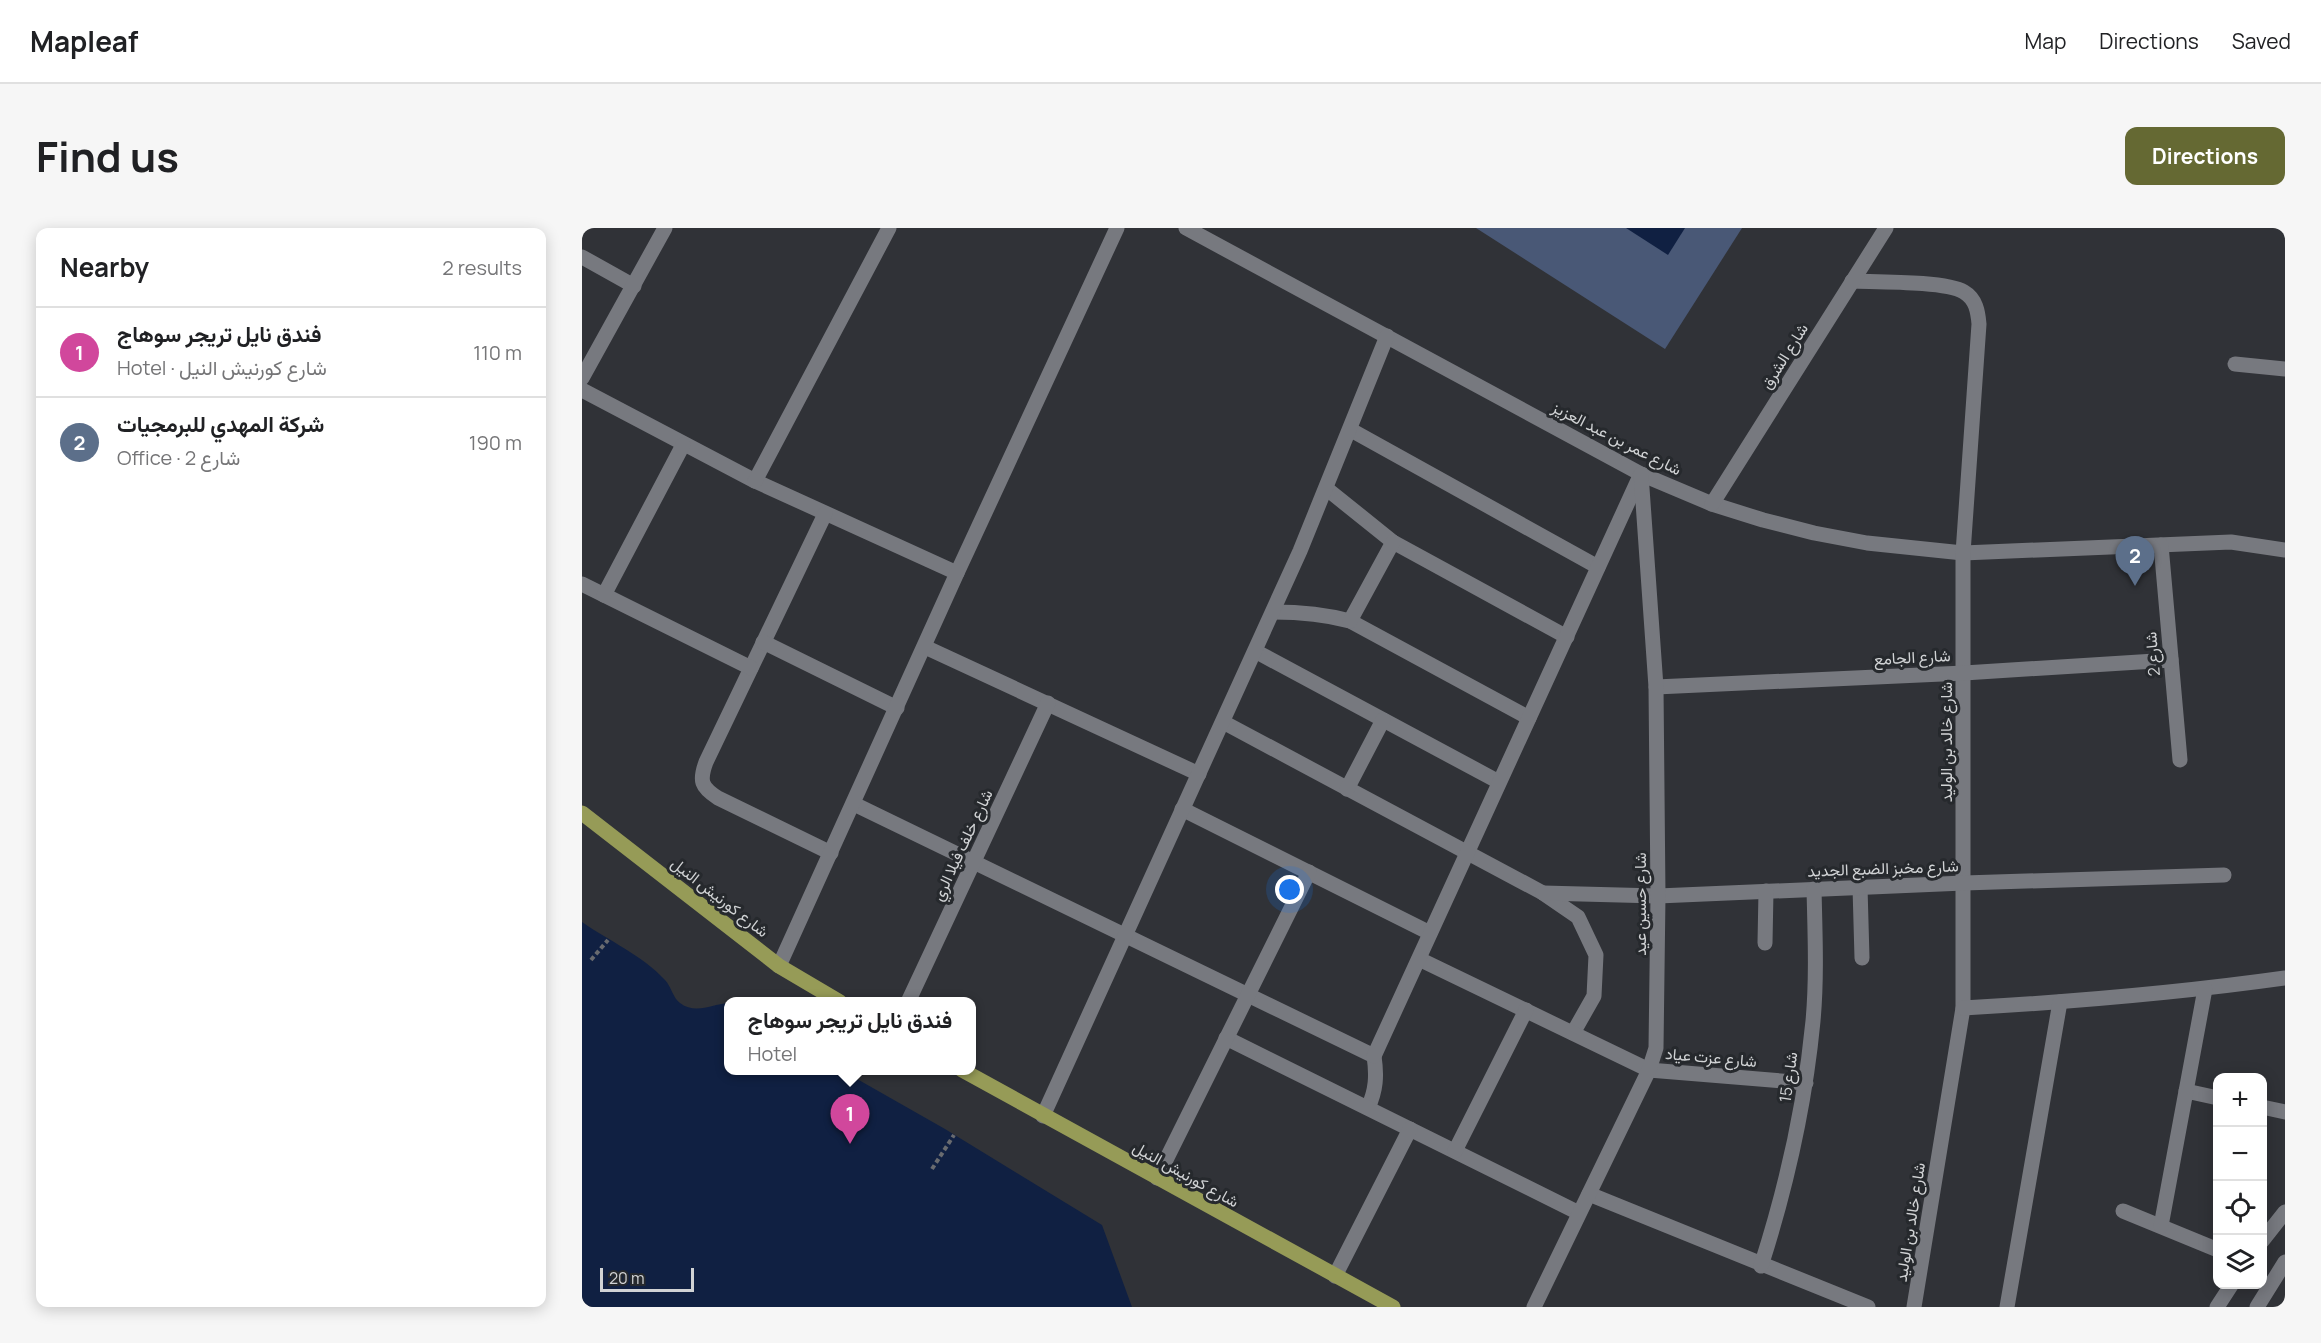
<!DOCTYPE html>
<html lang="en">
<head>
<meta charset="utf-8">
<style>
  body { margin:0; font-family:Manrope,Vazirmatn,sans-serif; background:#f6f6f6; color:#202124 }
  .controls { position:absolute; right:18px; bottom:18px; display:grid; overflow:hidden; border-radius:12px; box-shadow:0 3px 15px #0003 }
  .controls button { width:54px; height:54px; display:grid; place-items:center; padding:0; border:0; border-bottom:2px solid #e0e0e0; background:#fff; color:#202124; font:30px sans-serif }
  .scale { position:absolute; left:18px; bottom:15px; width:94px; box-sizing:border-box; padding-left:6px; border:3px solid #d1d3d5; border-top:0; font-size:16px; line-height:21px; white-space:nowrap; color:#d1d3d5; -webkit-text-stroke:4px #26292d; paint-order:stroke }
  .you { position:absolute; left:708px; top:662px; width:21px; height:21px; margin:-15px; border:4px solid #fff; border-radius:50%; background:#1a73e8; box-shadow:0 0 0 9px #1a73e833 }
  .badge { display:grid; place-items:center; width:39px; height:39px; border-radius:50%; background:#656933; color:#fff; font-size:20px; font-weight:700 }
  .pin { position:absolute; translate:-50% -50px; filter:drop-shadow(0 2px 3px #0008) }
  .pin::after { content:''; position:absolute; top:32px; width:21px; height:18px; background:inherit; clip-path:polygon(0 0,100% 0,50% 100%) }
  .popup { position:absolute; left:142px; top:769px; width:252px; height:78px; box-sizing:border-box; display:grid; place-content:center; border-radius:12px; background:#fff; filter:drop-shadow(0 2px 4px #0005); font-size:20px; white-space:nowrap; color:#757577 }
  .popup b { font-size:22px; color:#202124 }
  .popup::after { content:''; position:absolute; left:50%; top:100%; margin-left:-12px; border:12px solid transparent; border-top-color:#fff }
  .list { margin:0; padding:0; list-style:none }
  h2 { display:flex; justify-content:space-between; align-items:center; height:78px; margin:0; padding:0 24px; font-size:26px }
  h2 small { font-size:20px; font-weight:400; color:#757577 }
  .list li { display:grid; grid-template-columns:39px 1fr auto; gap:18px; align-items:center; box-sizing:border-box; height:90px; padding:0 24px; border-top:2px solid #e0e0e0 }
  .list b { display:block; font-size:22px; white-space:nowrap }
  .list p { margin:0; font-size:20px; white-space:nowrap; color:#757577 }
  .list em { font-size:20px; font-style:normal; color:#757577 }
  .icon { flex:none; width:33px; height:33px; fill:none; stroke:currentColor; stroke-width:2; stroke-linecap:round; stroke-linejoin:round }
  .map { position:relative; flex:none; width:1703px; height:1079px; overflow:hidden; border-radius:12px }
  header { display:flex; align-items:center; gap:36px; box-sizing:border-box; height:84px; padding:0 30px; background:#fff; border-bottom:2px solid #e0e0e0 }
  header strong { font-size:28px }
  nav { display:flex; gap:33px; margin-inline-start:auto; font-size:21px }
  .intro { display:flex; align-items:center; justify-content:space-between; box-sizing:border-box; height:144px; padding:0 36px }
  h1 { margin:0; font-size:42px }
  .button { padding:15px 27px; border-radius:12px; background:#656933; color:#fff; font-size:21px; font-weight:700 }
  main { display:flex; gap:36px; padding:0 36px }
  aside { flex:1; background:#fff; border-radius:12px; box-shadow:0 3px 15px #0003 }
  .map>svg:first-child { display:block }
  .green { fill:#495876 }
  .water { fill:#102042 }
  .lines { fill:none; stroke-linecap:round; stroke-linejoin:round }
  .path { stroke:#696b6f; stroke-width:4; stroke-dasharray:4.5 3; stroke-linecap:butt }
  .minor { stroke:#77797f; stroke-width:15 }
  .major { stroke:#969b57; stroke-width:15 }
  .labels { text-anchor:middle; stroke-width:6; stroke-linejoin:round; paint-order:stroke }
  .street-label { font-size:16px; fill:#d1d3d5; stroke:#26292d }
</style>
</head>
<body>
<header>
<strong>Mapleaf</strong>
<nav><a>Map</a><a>Directions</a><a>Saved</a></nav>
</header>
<div class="intro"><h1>Find us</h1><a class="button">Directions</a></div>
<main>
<aside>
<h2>Nearby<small>2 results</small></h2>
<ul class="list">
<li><span class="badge" style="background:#d1479c">1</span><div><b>فندق نايل تريجر سوهاج</b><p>Hotel · شارع كورنيش النيل</p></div><em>110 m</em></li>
<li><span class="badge" style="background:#5c6f8a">2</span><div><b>شركة المهدي للبرمجيات</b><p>Office · شارع 2</p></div><em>190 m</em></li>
</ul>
</aside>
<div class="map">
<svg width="1703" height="1079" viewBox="0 0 1703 1079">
  <rect width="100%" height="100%" fill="#303237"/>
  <polygon class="green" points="894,0 1160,0 1083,121"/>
  <g class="water">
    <polygon points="1044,0 1103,0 1086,27"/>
    <path d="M0 694C27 713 60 727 83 752 89 758 91 770 98 775 114 787 130 776 146 775V842L261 843 363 901 520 997 550 1079H0Z"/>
  </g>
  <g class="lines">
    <g class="path">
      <polyline points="9,732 26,712"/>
      <polyline points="350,941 372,907"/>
    </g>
    <g class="minor">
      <polyline points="604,0 1059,246 1130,276 1181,292 1232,305 1285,315 1381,325 1649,314 1703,322"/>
      <polyline points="0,29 52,58"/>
      <path d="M1270 53C1295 54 1364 53 1382 64 1394 71 1396 84 1397 96L1381 325V780L1332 1079"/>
      <polyline points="1653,136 1703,141"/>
      <polyline points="0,150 83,0"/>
      <polyline points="0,162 173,253 375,345"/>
      <polyline points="769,202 1016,339"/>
      <polyline points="173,253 307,0"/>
      <polyline points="745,261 811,314 985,409"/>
      <polyline points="1130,276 1304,0"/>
      <path d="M243 286 124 534C117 553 119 559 136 570L249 625"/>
      <polyline points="1579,317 1598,532"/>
      <polyline points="0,356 169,440"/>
      <polyline points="22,367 101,217"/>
      <path d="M691 384C718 384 742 386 768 393L947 490"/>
      <polyline points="768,393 811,314"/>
      <polyline points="181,414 315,480"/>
      <polyline points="343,419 617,546"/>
      <polyline points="673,423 917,554"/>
      <polyline points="1074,459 1382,445 1589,432"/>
      <polyline points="641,494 961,665 996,689 1014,727 1012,768 991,805"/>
      <polyline points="765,561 801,492"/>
      <path d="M272 576 792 828C795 848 794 862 786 880"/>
      <polyline points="600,581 848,705"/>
      <polyline points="1278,659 1280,730"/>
      <polyline points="961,665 1076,668 1382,655 1642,647"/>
      <polyline points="1183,715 1184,663"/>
      <polyline points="837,731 1067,842 1224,855"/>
      <polyline points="197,738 375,345 535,0"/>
      <polyline points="326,774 466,475"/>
      <path d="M1381 780C1489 774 1596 765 1703 750"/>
      <polyline points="644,810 997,985"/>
      <polyline points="792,828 1058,248"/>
      <polyline points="1604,863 1636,870"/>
      <polyline points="1680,879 1703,884"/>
      <polyline points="461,888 718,323 805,108"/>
      <polyline points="873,923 944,782"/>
      <polyline points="575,950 727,644"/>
      <polyline points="1007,966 1286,1079"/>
      <polyline points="1541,983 1636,1022"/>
      <polyline points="1579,998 1623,761"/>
      <polyline points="1680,1013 1703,984"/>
      <path d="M1179 1038C1205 957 1223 877 1231 793 1235 749 1233 705 1232 661"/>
      <polyline points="753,1048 828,901"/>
      <polyline points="952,1079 1067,842 1074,820 1076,668 1074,459 1059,246"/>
      <polyline points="1425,1079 1478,774"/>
      <polyline points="1635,1079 1650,1056"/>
      <polyline points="1675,1079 1703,1034"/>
    </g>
    <g class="major">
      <polyline points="0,585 197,738 258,774"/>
      <polyline points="380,842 811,1079"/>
    </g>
  </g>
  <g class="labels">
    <g class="street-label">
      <text transform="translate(1202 128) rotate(-58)" y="6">شارع الشرق</text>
      <text transform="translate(1035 210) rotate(27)" y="6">شارع عمر بن عبد العزيز</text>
      <text transform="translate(1570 426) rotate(-95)" y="6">شارع 2</text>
      <text transform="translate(1330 429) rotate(-3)" y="6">شارع الجامع</text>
      <text transform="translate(1364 514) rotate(-90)" y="6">شارع خالد بن الوليد</text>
      <text transform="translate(380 617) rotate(-65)" y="6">شارع خلف فيلا الري</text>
      <text transform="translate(1301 640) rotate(-2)" y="6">شارع مخبز الضبع الجديد</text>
      <text transform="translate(138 669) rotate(38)" y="6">شارع كورنيش النيل</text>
      <text transform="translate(1058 676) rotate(-90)" y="6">شارع حسين عيد</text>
      <text transform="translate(1129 829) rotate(5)" y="6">شارع عزت عياد</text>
      <text transform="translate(1206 849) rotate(-82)" y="6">شارع 15</text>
      <text transform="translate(604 946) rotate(29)" y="6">شارع كورنيش النيل</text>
      <text transform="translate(1328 994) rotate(-81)" y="6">شارع خالد بن الوليد</text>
    </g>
  </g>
</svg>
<div class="controls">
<button>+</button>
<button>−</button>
<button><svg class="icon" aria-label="locate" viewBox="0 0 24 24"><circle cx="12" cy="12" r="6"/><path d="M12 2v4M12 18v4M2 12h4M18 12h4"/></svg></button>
<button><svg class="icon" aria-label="layers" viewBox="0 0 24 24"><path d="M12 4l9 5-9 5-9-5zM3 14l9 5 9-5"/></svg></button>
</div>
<div class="scale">20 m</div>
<div class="you"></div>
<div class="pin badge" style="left:268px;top:916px;background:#d1479c">1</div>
<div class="popup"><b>فندق نايل تريجر سوهاج</b>Hotel</div>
<div class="pin badge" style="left:1553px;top:358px;background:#5c6f8a">2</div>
</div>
</main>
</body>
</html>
